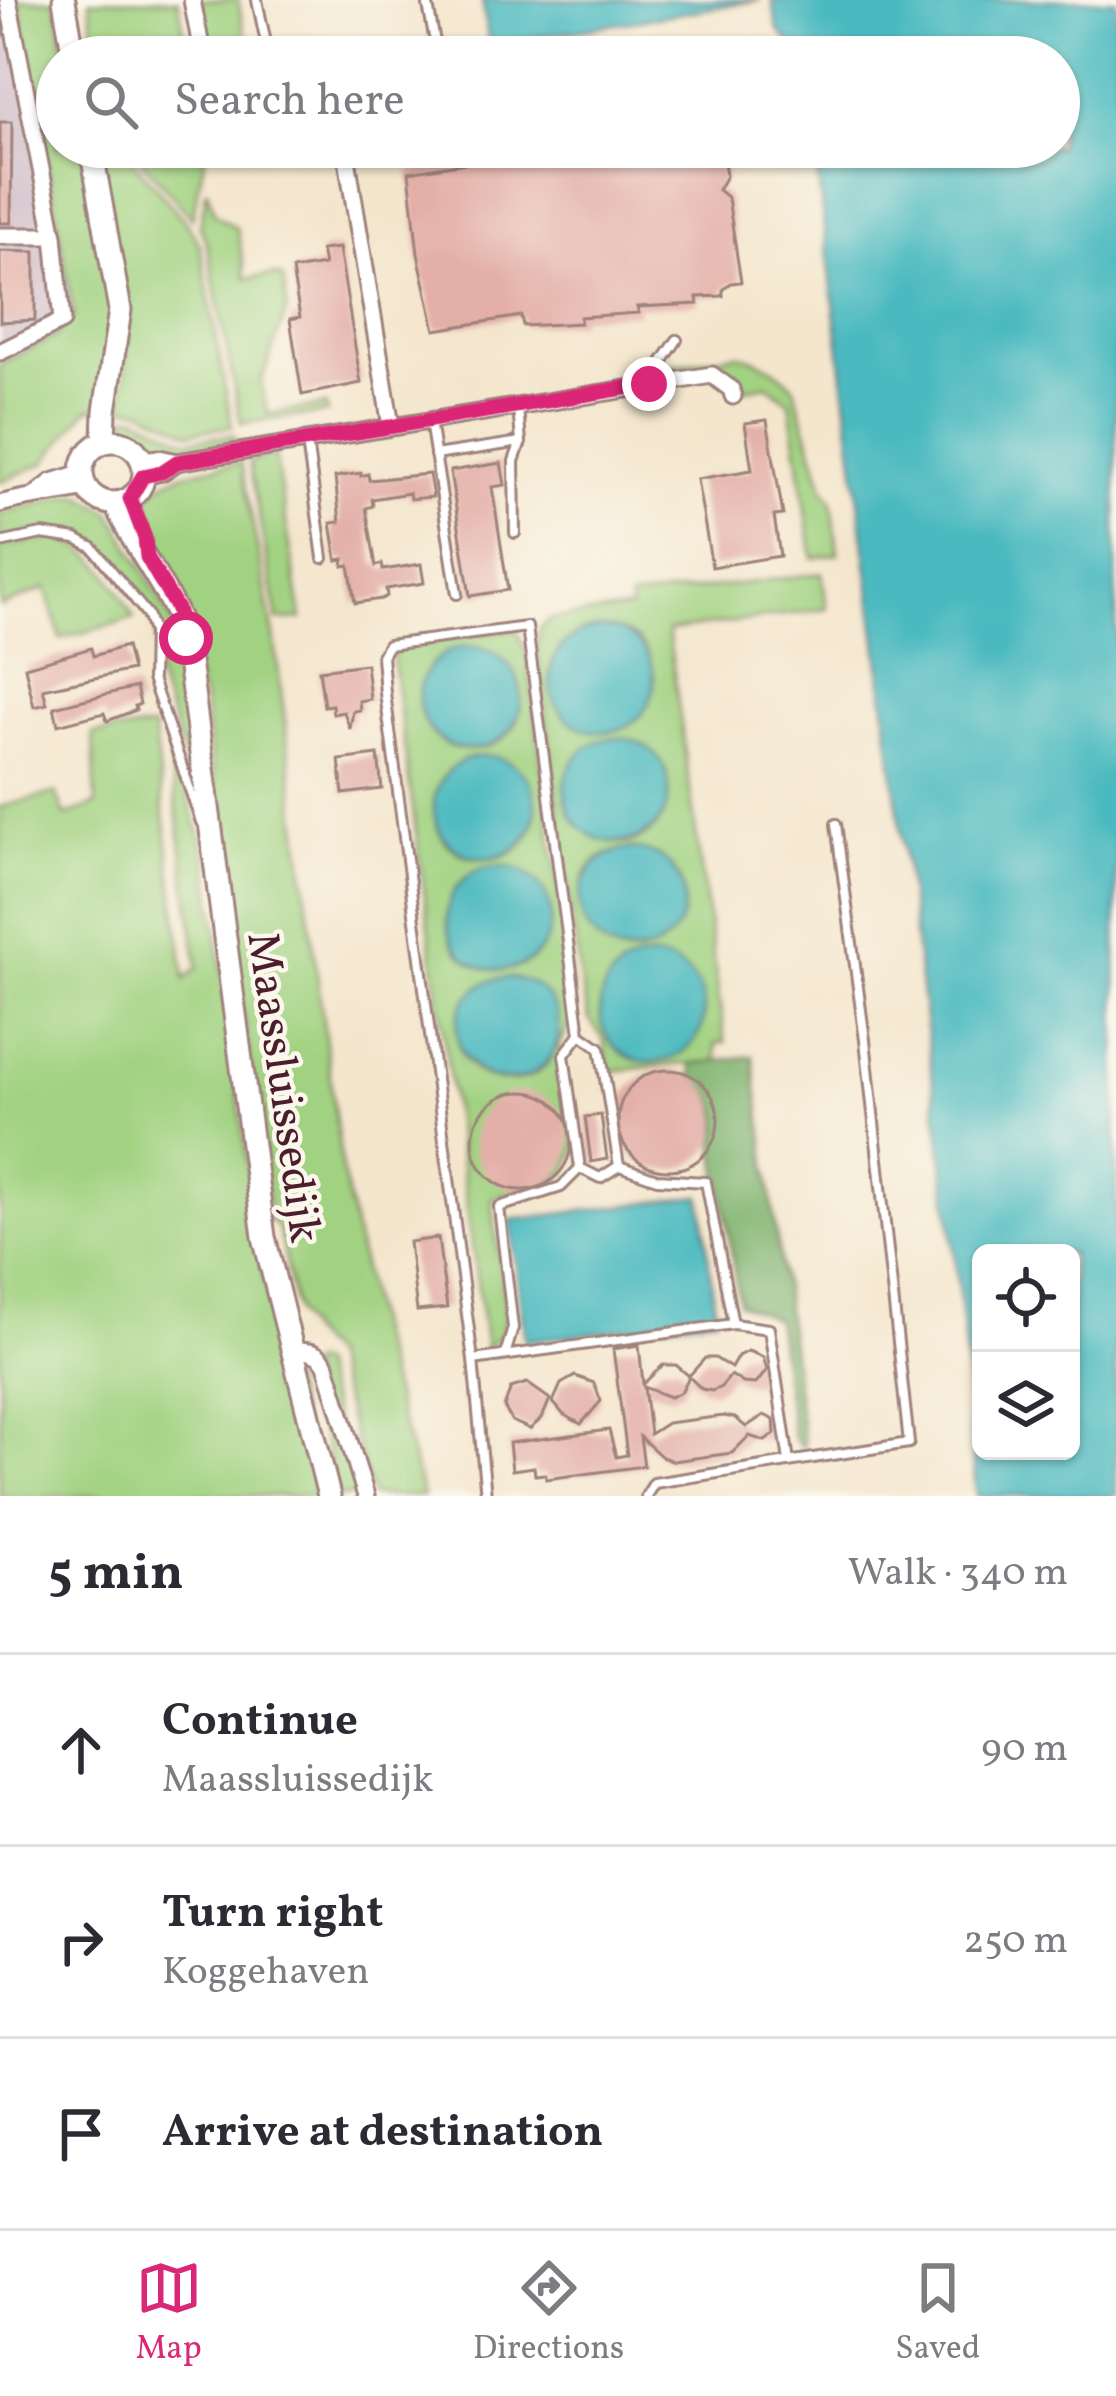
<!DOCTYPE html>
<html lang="en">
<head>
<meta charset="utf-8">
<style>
  body { margin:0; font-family:Vollkorn,serif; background:#f7f7f7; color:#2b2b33 }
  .controls { position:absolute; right:36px; bottom:36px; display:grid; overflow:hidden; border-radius:18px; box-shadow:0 3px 9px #0004 }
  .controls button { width:108px; height:108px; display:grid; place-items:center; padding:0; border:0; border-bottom:3px solid #e1e1e2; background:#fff; color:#2b2b33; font:60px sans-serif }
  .stop { position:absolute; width:36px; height:36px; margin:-27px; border:9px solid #db2777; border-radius:50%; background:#fff }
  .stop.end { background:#db2777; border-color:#fff; box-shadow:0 3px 12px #0008 }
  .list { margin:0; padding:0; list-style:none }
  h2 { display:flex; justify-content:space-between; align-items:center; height:156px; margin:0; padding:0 48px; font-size:51px }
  h2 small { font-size:39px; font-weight:400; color:#7c7c81 }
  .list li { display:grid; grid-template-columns:78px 1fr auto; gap:36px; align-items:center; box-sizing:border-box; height:192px; padding:0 48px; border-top:3px solid #e1e1e2 }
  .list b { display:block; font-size:45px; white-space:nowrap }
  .list p { margin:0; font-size:39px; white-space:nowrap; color:#7c7c81 }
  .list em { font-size:39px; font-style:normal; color:#7c7c81 }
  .icon { flex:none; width:66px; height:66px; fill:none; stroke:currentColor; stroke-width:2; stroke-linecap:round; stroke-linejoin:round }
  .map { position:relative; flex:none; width:1116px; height:1496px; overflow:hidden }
  .search { position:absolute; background:#fff; box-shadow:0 3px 9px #0004; left:36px; right:36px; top:36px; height:132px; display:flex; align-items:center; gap:30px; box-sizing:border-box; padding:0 42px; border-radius:66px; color:#7c7c81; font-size:45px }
  .sheet { height:732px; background:#fff }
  nav { display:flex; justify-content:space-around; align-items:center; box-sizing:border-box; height:168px; border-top:3px solid #e1e1e2; background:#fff; font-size:33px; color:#7c7c81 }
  nav a { display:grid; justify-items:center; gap:6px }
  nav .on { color:#db2777 }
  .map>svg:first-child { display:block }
  .industrial { fill:#d1bdcb }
  .green { fill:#a1d281; stroke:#767856; stroke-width:3; fill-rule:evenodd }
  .forest { fill:#80b46f; stroke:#656a4d; stroke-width:3 }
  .water { fill:#4bbac0; stroke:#4a6c76; stroke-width:3; fill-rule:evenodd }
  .building { fill:#e3afa7 }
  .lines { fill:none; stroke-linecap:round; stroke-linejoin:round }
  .lane-casing { stroke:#9f827c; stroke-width:14 }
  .street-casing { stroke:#9f827c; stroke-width:21 }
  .secondary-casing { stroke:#9f827c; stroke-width:27 }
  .lane { stroke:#fff; stroke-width:8 }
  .street { stroke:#fff; stroke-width:15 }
  .secondary { stroke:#fff; stroke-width:21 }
  .route { stroke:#db2777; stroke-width:15 }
  .labels { text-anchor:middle; stroke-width:9; stroke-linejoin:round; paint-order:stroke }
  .street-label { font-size:45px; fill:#4a1f2b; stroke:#fbf7ec }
</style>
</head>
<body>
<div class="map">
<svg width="1116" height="1496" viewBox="0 0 1116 1496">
  <rect width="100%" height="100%" fill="#fbf7ec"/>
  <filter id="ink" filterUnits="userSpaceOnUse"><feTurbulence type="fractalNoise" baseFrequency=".00833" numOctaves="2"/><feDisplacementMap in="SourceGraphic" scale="24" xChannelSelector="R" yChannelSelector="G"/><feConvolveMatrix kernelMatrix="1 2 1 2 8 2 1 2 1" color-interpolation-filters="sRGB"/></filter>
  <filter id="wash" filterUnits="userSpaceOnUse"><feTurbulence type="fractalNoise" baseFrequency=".004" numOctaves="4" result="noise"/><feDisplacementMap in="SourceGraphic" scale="48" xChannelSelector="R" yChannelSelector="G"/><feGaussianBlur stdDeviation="2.7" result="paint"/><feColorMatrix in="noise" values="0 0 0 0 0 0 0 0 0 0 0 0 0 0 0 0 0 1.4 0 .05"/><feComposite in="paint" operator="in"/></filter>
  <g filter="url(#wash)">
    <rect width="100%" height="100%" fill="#f4e6cd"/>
    <polygon class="industrial" points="0,0 28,0 84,318 0,386"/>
    <g class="green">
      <polygon points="19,0 55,0 66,57 57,57 57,147 83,147 110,287 111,324 100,407 88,409 44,463 0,482 0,364 55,337 74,315"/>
      <polygon points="90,0 178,0 189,57 96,57"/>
      <polygon points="200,0 238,0 249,57 211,57"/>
      <polygon points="97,147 121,147 188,225 200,245 232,427 190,432 141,409 123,407 128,313"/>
      <polygon points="130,147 207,147 192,218"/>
      <polygon points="207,189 215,214 237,229 246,278 275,275 283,278 287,309 261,382 268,414 326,405 327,413 241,423 207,244 200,226"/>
      <path d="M737 354C758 358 780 371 794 387L824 488 832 501 838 554 813 558 790 402 767 385 746 389 714 369 674 376 673 365Z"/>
      <polygon points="125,416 137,416 187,440 233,435 237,441 159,454 142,449 133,441"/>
      <polygon points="275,454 275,455 302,619 278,620 249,462"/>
      <path d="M241 463 274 636 342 1170 377 1337 423 1496H372L330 1356 308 1333 296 1312 278 1228 270 1220 203 697 150 541 146 500C166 470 207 469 241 463Z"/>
      <polygon points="70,495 80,495 111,512 169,615 183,660 198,796 157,678 156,627 109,559 96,547 68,533 46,531 0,540 0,514"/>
      <path d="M60 537C103 556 112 579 134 618L61 639 46 588 0 607V547Z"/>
      <path d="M822 573 827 609 668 631 725 1042 716 1044 717 1061 608 1071 604 1040 589 1019 580 977 537 646 539 628 551 619 630 609V599ZM586 630C597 631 612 629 623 632 651 641 660 679 648 702 602 786 494 672 586 630ZM624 739C695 756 671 856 611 842 545 825 555 738 624 739ZM635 849C675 859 703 905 666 939 597 1001 531 852 635 849ZM657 959C725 973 712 1068 647 1061 581 1055 587 959 657 959Z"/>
      <path d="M516 629 527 655 575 1012 560 1046 567 1107 575 1128 576 1148 567 1171 546 1187 492 1198 506 1316 500 1336 486 1348 393 662 396 649 408 645ZM463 647C530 645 543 740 477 749 412 757 396 663 463 647ZM482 756C549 759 554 856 488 859 419 861 417 766 482 756ZM506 866C571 882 560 973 497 970 428 966 432 865 506 866ZM509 978C578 987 572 1082 507 1081 441 1079 440 984 509 978Z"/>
      <polygon points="153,728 185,979 198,968 167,736 207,855 260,1263 320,1496 0,1496 0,807 56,793 65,816 96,805 93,734"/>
      <polygon points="313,1363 319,1365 357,1496 337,1496 307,1366"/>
    </g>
    <path class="forest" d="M753 1056 804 1446H800L793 1437 776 1319 739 1303 715 1146C725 1118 718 1095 693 1079L692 1064Z"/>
    <g class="water">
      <polygon points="482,0 760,0 489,45"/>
      <path d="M772 0H1116V1496H976L968 1376 951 1225 814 147H1059V57H803L778 30ZM981 1253H1071V1451H981Z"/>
      <circle cx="602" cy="680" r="52"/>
      <circle cx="470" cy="698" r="51"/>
      <circle cx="617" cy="790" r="52"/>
      <circle cx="485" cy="807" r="51"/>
      <circle cx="632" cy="901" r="52"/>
      <circle cx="499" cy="918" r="52"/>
      <circle cx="652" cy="1010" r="52"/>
      <circle cx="508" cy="1029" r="51"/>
      <polygon points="701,1196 716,1317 525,1341 510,1220"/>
    </g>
    <g id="blocks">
      <g class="building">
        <polygon points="0,122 12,122 11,223 0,223"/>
        <polygon points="494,147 722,147 726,176 718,190 728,198 741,282 731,283 723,290 723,296 697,297 698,304 637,307 639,313 580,317 580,323 523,326 521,316 435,330 418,254 409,172 496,158"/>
        <polygon points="339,248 361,383 302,395 290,319 300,317 292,270 324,265 321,250"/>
        <polygon points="0,251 35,252 35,320 0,322"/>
        <polygon points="767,420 783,515 774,516 780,556 712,567 697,479 752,470 745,423"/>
        <polygon points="501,463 505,485 492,487 508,590 470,596 450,471"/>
        <polygon points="361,473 361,476 368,474 369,480 429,474 433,497 410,499 409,493 372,499 373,506 366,508 376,566 382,564 383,570 421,564 424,583 386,589 387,596 381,599 355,603 349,565 343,566 344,559 337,560 331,523 340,522 335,477"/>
        <polygon points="126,646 132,670 43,689 47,704 34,707 25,667 91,648 93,656"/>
        <polygon points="366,664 370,699 359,701 360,710 353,711 350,729 344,712 333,714 332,705 324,706 319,670"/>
        <polygon points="136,687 140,704 135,706 136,710 107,721 104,713 58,725 54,707"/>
        <polygon points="378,755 382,789 343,794 339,760"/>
        <circle cx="668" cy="1120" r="50"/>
        <circle cx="522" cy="1141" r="49"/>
        <polygon points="601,1115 607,1159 591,1162 585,1117"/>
        <polygon points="438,1238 447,1308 417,1311 409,1242"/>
        <polygon points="639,1345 643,1384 663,1365 676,1365 689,1376 705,1358 715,1358 731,1368 738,1356 748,1351 763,1357 767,1370 756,1384 743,1383 731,1375 721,1387 712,1391 702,1389 689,1377 681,1392 670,1397 644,1387 650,1434 667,1423 724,1416 735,1418 746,1427 764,1415 774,1420 775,1434 765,1441 749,1436 732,1453 673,1461 662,1457 640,1437 644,1466 546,1479 545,1474 535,1475 534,1467 512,1470 509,1443 609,1430 616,1457 627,1455 613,1349"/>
        <polygon points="575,1376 594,1383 601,1401 581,1424 563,1414 553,1402 561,1384"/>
        <polygon points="527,1383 550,1399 542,1418 530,1429 512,1421 504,1407 511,1388"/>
      </g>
    </g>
  </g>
  <g filter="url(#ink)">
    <use href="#blocks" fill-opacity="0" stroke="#9f827c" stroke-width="3"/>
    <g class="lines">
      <defs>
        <g id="lane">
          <polyline points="257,0 269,57"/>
          <polyline points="427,0 435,42"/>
          <polyline points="652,382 664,373 662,362 677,340"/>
          <polyline points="430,421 457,594"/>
          <polyline points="307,442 323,558"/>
          <polyline points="435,455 521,442"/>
          <polyline points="515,533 514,461 521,442 518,407"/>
          <polyline points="0,543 42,534 76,539 93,548 147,614 153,632 152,679 201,822"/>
          <polyline points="619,1166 657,1179 706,1182 733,1324"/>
          <polyline points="505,1355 513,1328 499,1207 561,1187 580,1168"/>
          <polyline points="473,1360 733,1324 769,1329 789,1461"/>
          <polyline points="486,1496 473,1360 385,693 382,656 388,645 527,627 580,1034 564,1055 580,1168 600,1178 619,1166 600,1048 580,1034"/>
          <polyline points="646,1496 654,1483 909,1443 865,1040 836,824"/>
        </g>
        <g id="street">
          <polyline points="192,0 203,57"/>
          <polyline points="345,147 391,426"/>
          <polyline points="0,236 54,236"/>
          <polyline points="0,352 62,321 54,236 8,0"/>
          <polyline points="141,460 159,458 177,462 712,375 731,389 733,396"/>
          <polyline points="143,476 162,472 177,462"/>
          <polyline points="38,493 52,482 82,473"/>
          <path d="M0 504C29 495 57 495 86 488"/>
          <path d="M292 1351C308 1351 318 1351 326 1365L366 1496"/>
        </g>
        <g id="secondary">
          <polyline points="64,0 74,57"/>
          <polyline points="91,147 120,310 105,411 104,442"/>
          <circle cx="113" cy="472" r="31"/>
          <path d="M115 503C135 551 170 588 186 638L264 1237 329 1496"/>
        </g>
      </defs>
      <use href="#lane" class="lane-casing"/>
      <use href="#street" class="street-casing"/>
      <use href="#secondary" class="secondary-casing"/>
      <use href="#lane" class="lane"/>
      <use href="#street" class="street"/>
      <use href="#secondary" class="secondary"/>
    </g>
  </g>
  <g class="lines" filter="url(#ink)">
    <polyline class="route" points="186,638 177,609 147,557 145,538 130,498 143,476 162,472 177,462 649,384"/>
  </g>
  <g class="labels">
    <g class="street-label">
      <text transform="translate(286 1087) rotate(82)" y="16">Maassluissedijk</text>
    </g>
  </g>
</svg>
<div class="controls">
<button><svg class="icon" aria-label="locate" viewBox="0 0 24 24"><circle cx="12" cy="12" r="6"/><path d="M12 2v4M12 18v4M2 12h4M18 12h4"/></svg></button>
<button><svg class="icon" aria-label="layers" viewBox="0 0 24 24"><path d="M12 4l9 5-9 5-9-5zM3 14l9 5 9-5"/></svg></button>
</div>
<div class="stop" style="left:186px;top:638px"></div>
<div class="stop end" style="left:649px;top:384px"></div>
<div class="search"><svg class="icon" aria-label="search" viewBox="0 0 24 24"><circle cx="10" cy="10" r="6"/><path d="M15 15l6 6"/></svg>Search here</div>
</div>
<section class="sheet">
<h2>5 min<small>Walk · 340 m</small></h2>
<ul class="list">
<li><svg class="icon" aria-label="ahead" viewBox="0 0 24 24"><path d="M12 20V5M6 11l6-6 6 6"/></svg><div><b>Continue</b><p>Maassluissedijk</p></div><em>90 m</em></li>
<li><svg class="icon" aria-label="right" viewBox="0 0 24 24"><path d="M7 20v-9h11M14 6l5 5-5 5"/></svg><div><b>Turn right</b><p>Koggehaven</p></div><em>250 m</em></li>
<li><svg class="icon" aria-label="arrive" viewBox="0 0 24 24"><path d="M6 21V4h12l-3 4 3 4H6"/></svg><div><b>Arrive at destination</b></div></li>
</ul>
</section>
<nav>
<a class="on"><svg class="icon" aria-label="map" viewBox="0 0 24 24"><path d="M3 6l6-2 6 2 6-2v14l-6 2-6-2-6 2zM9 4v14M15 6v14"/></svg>Map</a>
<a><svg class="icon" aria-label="directions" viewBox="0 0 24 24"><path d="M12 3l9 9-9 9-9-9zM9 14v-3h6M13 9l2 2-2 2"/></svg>Directions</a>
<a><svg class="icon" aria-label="saved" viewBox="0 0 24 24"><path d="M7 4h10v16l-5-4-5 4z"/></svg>Saved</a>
</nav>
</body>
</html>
